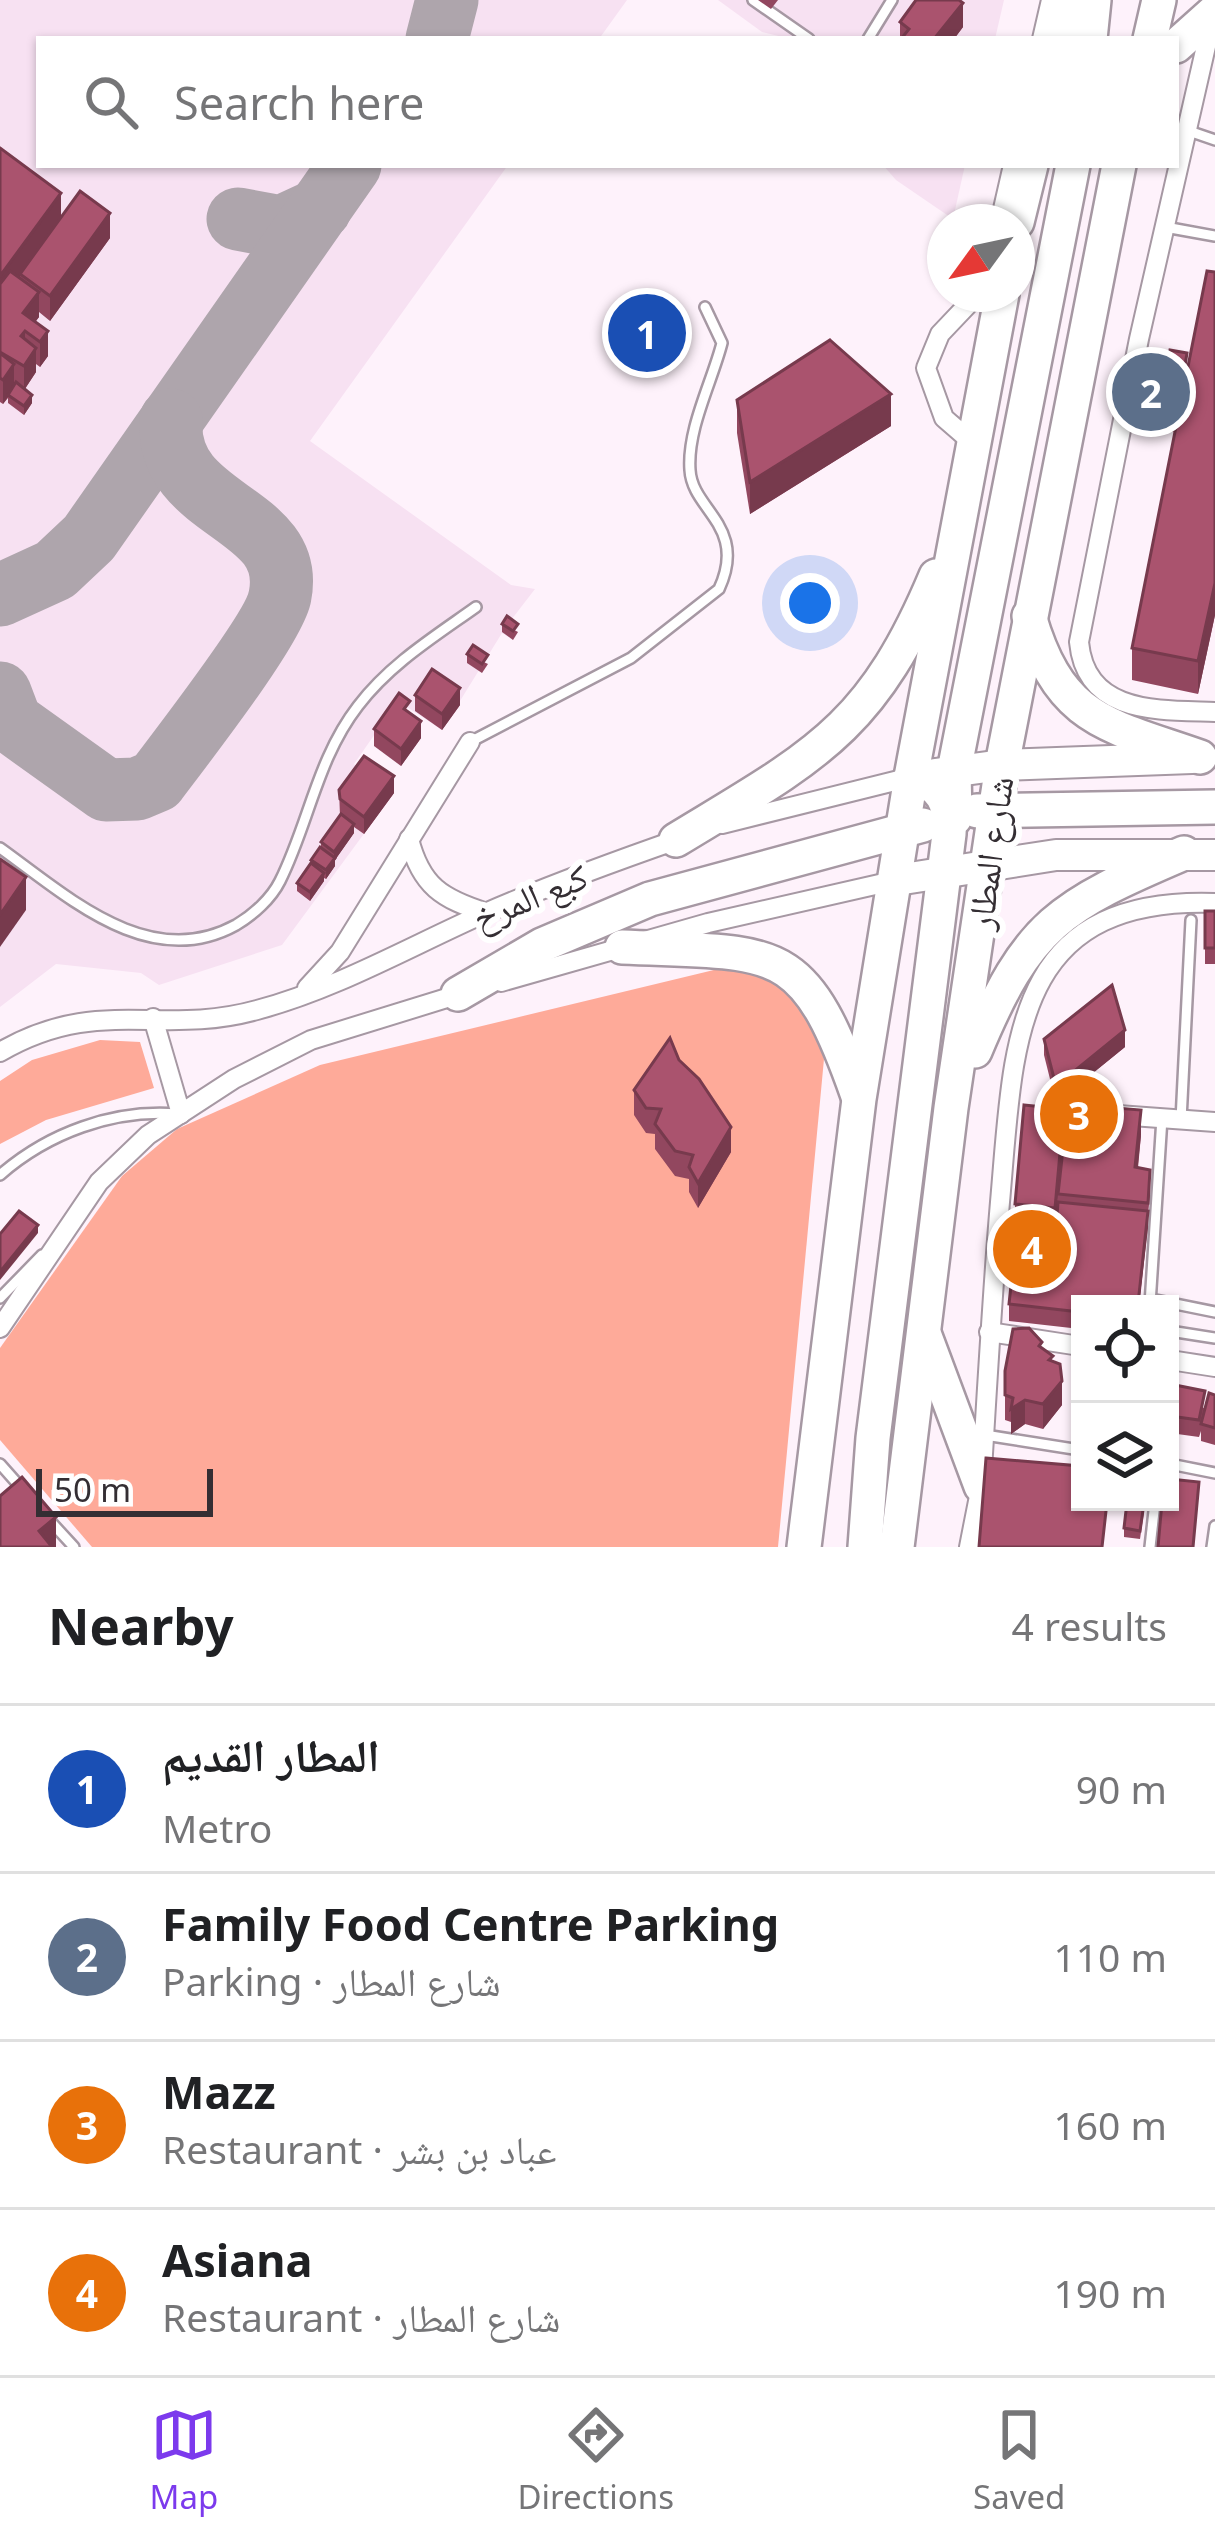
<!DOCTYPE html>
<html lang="en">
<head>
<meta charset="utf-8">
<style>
  body { margin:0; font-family:"Noto Sans","Noto Naskh Arabic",sans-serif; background:#f6f6f6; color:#202124 }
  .controls { position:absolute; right:36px; bottom:36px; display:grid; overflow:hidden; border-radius:0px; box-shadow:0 3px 9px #0004 }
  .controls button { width:108px; height:108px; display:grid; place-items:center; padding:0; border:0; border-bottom:3px solid #e0e0e0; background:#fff; color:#202124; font:60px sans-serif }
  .compass { position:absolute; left:927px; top:204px; width:108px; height:108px; border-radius:50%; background:#fff; box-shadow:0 3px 9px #0004; rotate:237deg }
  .scale { position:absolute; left:36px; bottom:30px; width:177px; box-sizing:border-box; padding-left:12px; border:6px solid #342e33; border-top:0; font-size:33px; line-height:42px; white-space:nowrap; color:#342e33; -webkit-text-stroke:9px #fff; paint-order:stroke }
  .you { position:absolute; left:810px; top:603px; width:42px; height:42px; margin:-30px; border:9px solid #fff; border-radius:50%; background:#1a73e8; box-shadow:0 0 0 18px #1a73e833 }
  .badge { display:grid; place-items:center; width:78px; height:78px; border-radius:50%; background:#7c3aed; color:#fff; font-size:39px; font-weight:700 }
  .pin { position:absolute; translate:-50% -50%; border:6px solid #fff; box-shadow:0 3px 12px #0006 }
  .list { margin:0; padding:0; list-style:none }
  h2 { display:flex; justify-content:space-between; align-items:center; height:156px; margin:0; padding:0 48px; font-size:51px }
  h2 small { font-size:39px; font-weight:400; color:#757577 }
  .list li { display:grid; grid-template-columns:78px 1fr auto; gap:36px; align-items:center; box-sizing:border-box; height:168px; padding:0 48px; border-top:3px solid #e0e0e0 }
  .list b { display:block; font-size:45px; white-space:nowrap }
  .list p { margin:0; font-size:39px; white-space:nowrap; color:#757577 }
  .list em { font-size:39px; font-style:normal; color:#757577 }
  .icon { flex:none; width:66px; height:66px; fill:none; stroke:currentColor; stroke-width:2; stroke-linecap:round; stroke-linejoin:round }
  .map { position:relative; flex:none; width:1215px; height:1547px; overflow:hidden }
  .search { position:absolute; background:#fff; box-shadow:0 3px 9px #0004; left:36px; right:36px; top:36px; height:132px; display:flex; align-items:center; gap:30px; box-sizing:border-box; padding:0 42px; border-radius:0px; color:#757577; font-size:45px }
  .sheet { height:828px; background:#fff }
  nav { display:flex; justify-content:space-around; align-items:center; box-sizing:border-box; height:168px; border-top:3px solid #e0e0e0; background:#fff; font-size:33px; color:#757577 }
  nav a { display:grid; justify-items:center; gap:6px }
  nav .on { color:#7c3aed }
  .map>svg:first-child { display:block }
  .built { fill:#f7e1f2 }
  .green { fill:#feaa99 }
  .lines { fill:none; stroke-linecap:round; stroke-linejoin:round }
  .taxiway { stroke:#aea5ac; stroke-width:63 }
  .lane-casing { stroke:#a698a3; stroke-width:14 }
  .street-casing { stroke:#a698a3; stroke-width:22 }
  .primary-casing { stroke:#a698a3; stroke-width:34 }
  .highway-casing { stroke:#a698a3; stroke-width:38 }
  .lane { stroke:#fff; stroke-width:9 }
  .street { stroke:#fff; stroke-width:18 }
  .primary { stroke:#fff; stroke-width:30 }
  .highway { stroke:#fff; stroke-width:33 }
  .wall { fill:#92475f }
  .shaded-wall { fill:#773a4d }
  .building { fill:#aa536e; stroke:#773a4d; stroke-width:3 }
  .labels { text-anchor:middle; stroke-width:12; stroke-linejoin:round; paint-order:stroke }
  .street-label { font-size:36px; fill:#342e33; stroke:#fff }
</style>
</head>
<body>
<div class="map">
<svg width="1215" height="1547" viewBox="0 0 1215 1547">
  <rect width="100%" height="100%" fill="#fef2fb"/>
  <g class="built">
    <polygon points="0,0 627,0 599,39 39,39 39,165 508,165 310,441 511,585 535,589 508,624 518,632 513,640 502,633 442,730 398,701 354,764 394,793 282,945 159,985 141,973 56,964 0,1007"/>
    <polygon points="718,0 1004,0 995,39 791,39 762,32"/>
    <polygon points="883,165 965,165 953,219 896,180"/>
  </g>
  <g class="green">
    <path d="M747 962C792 980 814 1012 824 1059L778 1547H92L0 1440V1348L122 1176 177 1129 320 1065Z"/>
    <polygon points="100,1040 140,1042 154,1088 46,1120 0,1144 0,1081 32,1060"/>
  </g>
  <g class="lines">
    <g class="taxiway">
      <polyline points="437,39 447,0"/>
      <polyline points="238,219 281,227 320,209"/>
      <polyline points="0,595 55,570 89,538 350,165"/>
      <path d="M0 693 11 722 106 790 137 789 156 781C180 749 275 627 280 596 297 510 165 514 171 420"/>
    </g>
    <defs>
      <g id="lane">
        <polyline points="753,0 809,39"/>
        <polyline points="868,39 892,0"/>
        <polyline points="1186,130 1215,140"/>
        <polyline points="1165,227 1215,236"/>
        <path d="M470 742 631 658 719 589C748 526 692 510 690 470 687 429 712 382 722 343L705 307"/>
        <path d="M0 848C67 896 149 973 236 925 253 915 271 899 280 881 309 823 317 759 358 706 390 664 434 637 476 607"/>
        <polyline points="1181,1120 1191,920"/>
        <path d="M0 1175C48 1133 113 1109 177 1114"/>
        <polyline points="0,1298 42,1255"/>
        <polyline points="1151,1299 1215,1312"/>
        <polyline points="1150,1304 1162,1118"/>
        <polyline points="1170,1331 1215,1338"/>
        <polyline points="985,1435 1080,1450"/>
        <polyline points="0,1464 24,1491"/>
        <polyline points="1170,1464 1215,1473"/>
        <polyline points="51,1522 74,1547"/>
        <polyline points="1150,1547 1155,1502"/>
        <polyline points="1212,1547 1215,1526"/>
      </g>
      <g id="street">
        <path d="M1212 20 1139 339 1079 642C1086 715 1159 710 1215 712"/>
        <polyline points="1042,39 1051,0"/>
        <polyline points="1000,222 1013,165"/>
        <polyline points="974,444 944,418 926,368 940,334 978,294"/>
        <polyline points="722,824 911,777"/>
        <path d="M409 839C421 886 442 899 487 913"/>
        <polyline points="501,982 708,923 897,880"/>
        <polyline points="307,988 340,952 470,742"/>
        <polyline points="153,1018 181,1114"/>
        <path d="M0 1052C98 995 160 1037 257 1010 336 989 409 947 483 914 547 886 613 862 679 839"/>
        <polyline points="1118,1115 1215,1122"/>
        <polyline points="0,1328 99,1182 148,1135 234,1079 311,1040 463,993"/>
        <polyline points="989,1332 1080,1346"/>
        <polyline points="1170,1360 1215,1367"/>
        <path d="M969 1547 981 1486C987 1391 992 1297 1000 1202 1014 1045 1010 896 1215 903"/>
      </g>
      <g id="primary">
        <polyline points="935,774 1002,765 1192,758"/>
        <polyline points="897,880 1056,855 1215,855"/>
      </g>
      <g id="highway">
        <polyline points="1064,39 1074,0"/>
        <polyline points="1090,39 1094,0"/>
        <polyline points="1150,39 1159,0"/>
        <polyline points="1176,46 1214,12"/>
        <polyline points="1017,222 1031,165"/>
        <path d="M1029 616C1060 722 1106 724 1200 757"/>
        <polyline points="977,811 1215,807"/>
        <polyline points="955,818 954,771 1073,165"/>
        <path d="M676 840C814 756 871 731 936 576"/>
        <path d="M622 947C777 954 803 939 858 1096"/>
        <polyline points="458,994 542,945 650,899 923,825"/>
        <path d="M975 1051C1028 923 1060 906 1184 853"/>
        <polyline points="925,1336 981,1486"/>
        <polyline points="804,1547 859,1099 911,777 1002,294"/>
        <path d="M865 1547 873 1438 949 834C951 804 943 784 911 777"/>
        <polyline points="897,1547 951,1108 1002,765 1119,165"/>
      </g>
    </defs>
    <use href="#lane" class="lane-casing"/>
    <use href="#street" class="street-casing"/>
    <use href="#primary" class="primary-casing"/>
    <use href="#highway" class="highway-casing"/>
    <use href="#lane" class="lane"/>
    <use href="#street" class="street"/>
    <use href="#primary" class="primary"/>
    <use href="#highway" class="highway"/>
  </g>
  <g class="wall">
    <polygon points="758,0 778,0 771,9"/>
    <polygon points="900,22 963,27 954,39 900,39"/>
    <polygon points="0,148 61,218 110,238 50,321 39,312 39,317 35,322 48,356 40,367 36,364 36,372 25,389 32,403 24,415 8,403 8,398 3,404 0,402"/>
    <polygon points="1215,272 1215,615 1198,694 1132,680 1132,648 1175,432 1160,429 1160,412 1187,369"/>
    <polygon points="737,400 891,426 750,514 737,433"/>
    <polygon points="502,624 518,632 513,640 502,632"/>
    <polygon points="467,654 488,664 482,673 467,663"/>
    <polygon points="415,695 460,705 442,730 415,711"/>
    <polygon points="410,714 421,738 401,766 374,746 374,729"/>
    <polygon points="339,790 394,793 364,834 354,827 354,833 335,860 335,866 326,879 324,878 324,881 310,901 297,891 297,883 321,848 321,842 340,816"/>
    <rect x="1205" y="911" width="10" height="53"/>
    <polygon points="1044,1039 1125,1047 1056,1103 1044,1055"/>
    <polygon points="679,1060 731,1152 698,1208 689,1192 689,1179 675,1176 655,1149 655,1134 646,1133 634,1115 634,1090"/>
    <polygon points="1064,1126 1056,1216 1058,1194 1141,1135 1138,1168 1150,1195 1139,1304 1080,1304 1080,1329 1009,1321 1009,1304 1018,1221 1015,1221 1015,1204"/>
    <polygon points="1042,1348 1053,1361 1062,1405 1043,1429 1025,1424 1011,1434 1011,1422 1005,1420 1005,1371"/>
    <polygon points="1170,1384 1205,1409 1215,1395 1215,1445 1201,1441 1201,1431 1199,1437 1170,1433"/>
    <polygon points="1144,1512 1140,1539 1124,1537 1124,1528"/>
  </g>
  <g class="shaded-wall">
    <polygon points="963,3 963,27 954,39 934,39"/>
    <polygon points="61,193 61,225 20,274 20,281 0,309 0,276"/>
    <polygon points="110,213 110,238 50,321 50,296"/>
    <polygon points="39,292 39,317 27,333 25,331 25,356 21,361 23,313"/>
    <polygon points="48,331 48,356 40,367 40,342"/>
    <polygon points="36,348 36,372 24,390 24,366"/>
    <polygon points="14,364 14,388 3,404 3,380"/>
    <polygon points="891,394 891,426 750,514 750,482"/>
    <polygon points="32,395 32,403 24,415 24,406"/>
    <polygon points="1215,583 1215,615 1198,694 1198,661"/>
    <polygon points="460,688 460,705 442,730 442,714"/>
    <polygon points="421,721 421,738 401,766 401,749"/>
    <polygon points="394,776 394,793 364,834 364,817"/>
    <polygon points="354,824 354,833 335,860 335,866 326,879 326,870 334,859 334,852"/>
    <polygon points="324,873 324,881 310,901 310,892"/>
    <polygon points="26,877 26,910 0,947 0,915"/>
    <polygon points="1125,1030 1125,1047 1056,1103 1056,1086"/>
    <polygon points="1064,1109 1064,1126 1055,1225 1055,1208"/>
    <polygon points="1141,1110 1141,1135 1135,1192 1135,1167"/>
    <polygon points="731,1127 731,1152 698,1208 698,1183"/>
    <polygon points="1148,1211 1148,1228 1139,1304 1138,1304"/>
    <polygon points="38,1225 38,1233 0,1280 0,1272"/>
    <polygon points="1062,1381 1062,1405 1043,1429 1043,1404"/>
    <polygon points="1025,1400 1025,1424 1011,1434 1011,1409"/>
    <polygon points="56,1517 56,1547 39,1547 39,1531"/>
  </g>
  <g class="building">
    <polygon points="916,0 959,0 963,3 934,39 901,39 909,29 900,22"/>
    <polygon points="0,148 61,193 0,276"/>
    <polygon points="80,191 110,213 50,296 20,274"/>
    <polygon points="10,271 39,292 23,313 48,331 40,342 25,331 21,336 36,348 24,366 0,352 0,284"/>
    <polygon points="1207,271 1215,272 1215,583 1198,661 1132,648"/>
    <polygon points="830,340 891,394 750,482 737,400"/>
    <polygon points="1170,350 1187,353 1177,416 1160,412"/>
    <polygon points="0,353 14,364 3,380 0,378"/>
    <polygon points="16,382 32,395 24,406 8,395"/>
    <polygon points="507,616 518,624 513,631 502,624"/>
    <polygon points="473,645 488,655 482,664 467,654"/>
    <polygon points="432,669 460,688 442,714 415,695"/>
    <polygon points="399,693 410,701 404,709 421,721 401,749 374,729"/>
    <polygon points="364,756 394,776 364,817 340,799 339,790"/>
    <polygon points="341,814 354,824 334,852 321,842"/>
    <polygon points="320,847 335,858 326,870 311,860"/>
    <polygon points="0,859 26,877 0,915"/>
    <polygon points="311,863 324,873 310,892 297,883"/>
    <rect x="1205" y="911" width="10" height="37"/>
    <polygon points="1112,985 1125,1030 1056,1086 1044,1039"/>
    <polygon points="670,1038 679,1060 699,1079 731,1127 698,1183 689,1167 693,1155 675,1151 655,1124 661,1109 646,1108 634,1090"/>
    <polygon points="1068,1104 1141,1110 1135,1167 1150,1170 1148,1203 1058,1194"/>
    <polygon points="1024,1105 1064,1109 1055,1208 1015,1204"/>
    <polygon points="1058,1202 1148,1211 1138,1304 1080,1304 1080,1312 1009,1304 1019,1212 1057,1216"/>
    <polygon points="19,1211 38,1225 0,1272 0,1234"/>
    <polygon points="1029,1328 1042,1342 1039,1346 1053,1356 1049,1360 1060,1364 1062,1381 1043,1404 1025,1400 1011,1409 1013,1398 1005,1395 1005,1371 1013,1329"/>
    <polygon points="1170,1384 1205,1391 1199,1420 1170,1416"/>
    <polygon points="1209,1393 1215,1395 1215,1428 1201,1424"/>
    <polygon points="986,1458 1080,1466 1080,1502 1107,1502 1102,1547 979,1547"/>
    <polygon points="22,1477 56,1517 39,1531 52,1547 0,1547 0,1496"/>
    <polygon points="1170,1479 1199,1482 1193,1547 1158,1547 1162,1502 1170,1502"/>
    <polygon points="1127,1502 1144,1503 1140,1531 1124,1528"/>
  </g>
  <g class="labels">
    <g class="street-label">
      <text transform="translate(990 853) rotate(-82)" y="13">شارع المطار</text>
      <text transform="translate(530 897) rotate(-22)" y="13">كبع المرخ</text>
    </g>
  </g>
</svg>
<div class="controls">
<button><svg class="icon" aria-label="locate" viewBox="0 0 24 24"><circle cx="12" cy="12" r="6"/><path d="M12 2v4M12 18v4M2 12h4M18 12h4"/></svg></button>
<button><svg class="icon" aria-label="layers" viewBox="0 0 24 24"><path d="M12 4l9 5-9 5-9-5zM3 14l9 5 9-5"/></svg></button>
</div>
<svg class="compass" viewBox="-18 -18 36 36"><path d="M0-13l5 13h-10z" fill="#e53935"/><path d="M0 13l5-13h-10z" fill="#757577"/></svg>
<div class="scale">50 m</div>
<div class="you"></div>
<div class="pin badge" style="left:647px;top:333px;background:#1a4fb4">1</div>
<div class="pin badge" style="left:1151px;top:392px;background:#5c6f8a">2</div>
<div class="pin badge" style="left:1079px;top:1114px;background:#e8710a">3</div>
<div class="pin badge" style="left:1032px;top:1249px;background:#e8710a">4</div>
<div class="search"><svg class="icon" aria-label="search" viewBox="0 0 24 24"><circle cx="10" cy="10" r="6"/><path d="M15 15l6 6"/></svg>Search here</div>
</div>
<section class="sheet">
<h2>Nearby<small>4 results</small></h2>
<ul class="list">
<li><span class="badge" style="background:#1a4fb4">1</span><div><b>المطار القديم</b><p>Metro</p></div><em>90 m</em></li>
<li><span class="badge" style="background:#5c6f8a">2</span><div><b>Family Food Centre Parking</b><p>Parking · شارع المطار</p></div><em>110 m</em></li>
<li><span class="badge" style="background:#e8710a">3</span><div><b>Mazz</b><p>Restaurant · عباد بن بشر</p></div><em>160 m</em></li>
<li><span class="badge" style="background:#e8710a">4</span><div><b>Asiana</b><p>Restaurant · شارع المطار</p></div><em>190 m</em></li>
</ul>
</section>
<nav>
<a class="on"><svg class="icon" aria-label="map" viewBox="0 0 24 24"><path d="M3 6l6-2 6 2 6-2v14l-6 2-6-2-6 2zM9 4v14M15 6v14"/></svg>Map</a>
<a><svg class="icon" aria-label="directions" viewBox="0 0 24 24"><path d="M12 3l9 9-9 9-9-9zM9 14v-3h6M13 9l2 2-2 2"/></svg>Directions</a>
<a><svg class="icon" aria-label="saved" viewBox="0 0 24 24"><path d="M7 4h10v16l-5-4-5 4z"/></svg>Saved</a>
</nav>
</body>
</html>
